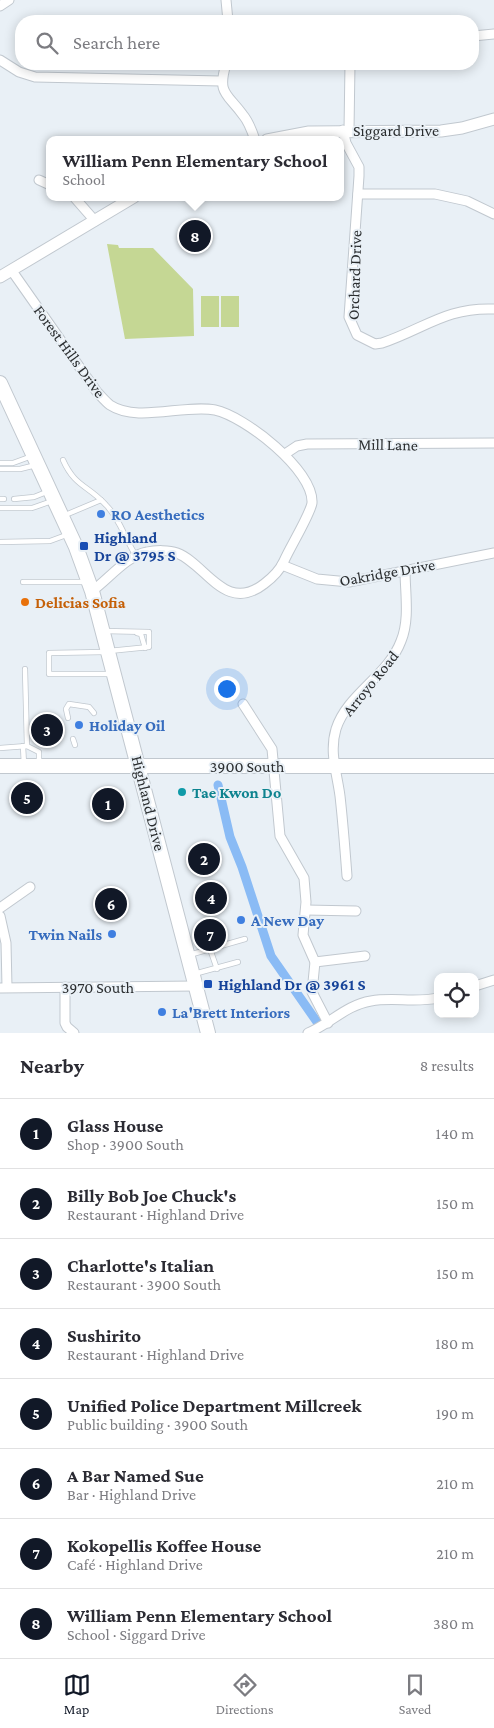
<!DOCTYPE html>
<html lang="en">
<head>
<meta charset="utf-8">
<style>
  body { margin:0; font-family:"Crimson Pro",serif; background:#f7f7f7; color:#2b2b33 }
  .controls { position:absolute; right:15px; bottom:15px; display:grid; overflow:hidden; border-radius:10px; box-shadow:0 2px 12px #0003 }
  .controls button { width:45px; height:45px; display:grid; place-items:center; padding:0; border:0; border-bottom:1px solid #e1e1e2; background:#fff; color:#2b2b33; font:25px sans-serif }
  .you { position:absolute; left:226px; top:688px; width:18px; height:18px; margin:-12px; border:4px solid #fff; border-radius:50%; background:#1a73e8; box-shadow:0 0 0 8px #1a73e833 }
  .badge { display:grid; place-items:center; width:32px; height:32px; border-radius:50%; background:#111827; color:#fff; font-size:16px; font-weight:700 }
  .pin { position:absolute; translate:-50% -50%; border:2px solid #fff; box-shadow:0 1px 5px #0006 }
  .popup { position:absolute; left:46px; top:136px; width:298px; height:65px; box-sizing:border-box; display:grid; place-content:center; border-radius:10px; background:#fff; filter:drop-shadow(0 1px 4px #0005); font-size:16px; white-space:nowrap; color:#7c7c81 }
  .popup b { font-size:19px; color:#2b2b33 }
  .popup::after { content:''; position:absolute; left:50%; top:100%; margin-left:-10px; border:10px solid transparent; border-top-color:#fff }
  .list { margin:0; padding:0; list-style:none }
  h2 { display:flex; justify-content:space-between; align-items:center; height:65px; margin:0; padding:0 20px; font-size:21px }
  h2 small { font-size:16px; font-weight:400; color:#7c7c81 }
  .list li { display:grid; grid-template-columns:32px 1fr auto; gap:15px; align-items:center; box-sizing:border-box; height:70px; padding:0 20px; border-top:1px solid #e1e1e2 }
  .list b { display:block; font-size:19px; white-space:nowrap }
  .list p { margin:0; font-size:16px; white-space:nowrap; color:#7c7c81 }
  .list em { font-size:16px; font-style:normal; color:#7c7c81 }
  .icon { flex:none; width:28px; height:28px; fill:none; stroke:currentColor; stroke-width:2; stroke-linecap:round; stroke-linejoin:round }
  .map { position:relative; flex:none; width:494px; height:1033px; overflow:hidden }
  .search { position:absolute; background:#fff; box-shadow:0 2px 12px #0003; left:15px; right:15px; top:15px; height:55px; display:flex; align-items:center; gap:12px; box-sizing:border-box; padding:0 18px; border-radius:20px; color:#7c7c81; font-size:19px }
  .sheet { height:625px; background:#fff }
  nav { display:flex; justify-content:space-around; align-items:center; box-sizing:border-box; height:70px; border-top:1px solid #e1e1e2; background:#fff; font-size:14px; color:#7c7c81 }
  nav a { display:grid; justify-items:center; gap:2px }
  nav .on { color:#111827 }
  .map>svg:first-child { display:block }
  .green { fill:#c5d794 }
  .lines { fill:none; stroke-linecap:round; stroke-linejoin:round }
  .canal { stroke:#8abbf5; stroke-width:9 }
  .service-casing { stroke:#c1c8cf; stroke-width:6 }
  .minor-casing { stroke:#c1c8cf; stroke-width:11 }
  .tertiary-casing { stroke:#c1c8cf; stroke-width:13 }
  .secondary-casing { stroke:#c1c8cf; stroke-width:16 }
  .service { stroke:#fff; stroke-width:4.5 }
  .minor { stroke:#fff; stroke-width:9 }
  .tertiary { stroke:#fff; stroke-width:11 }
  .secondary { stroke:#fff; stroke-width:14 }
  .shop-dot { fill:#3f7fe0; stroke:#e9f0f6; stroke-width:2 }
  .transit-dot { fill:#1a4fb4; stroke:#e9f0f6; stroke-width:2 }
  .food-dot { fill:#e8710a; stroke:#e9f0f6; stroke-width:2 }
  .culture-dot { fill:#0f9aa8; stroke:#e9f0f6; stroke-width:2 }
  .labels { text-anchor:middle; stroke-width:4; stroke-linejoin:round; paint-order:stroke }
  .street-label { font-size:16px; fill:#2b2e30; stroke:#e9f0f6 }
  .shop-label { font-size:16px; font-weight:bold; fill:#366cbe; stroke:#e9f0f6; text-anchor:start }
  .transit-label { font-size:16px; font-weight:bold; fill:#164399; stroke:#e9f0f6; text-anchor:start }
  .food-label { font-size:16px; font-weight:bold; fill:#c56008; stroke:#e9f0f6; text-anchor:start }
  .culture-label { font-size:16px; font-weight:bold; fill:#0d838f; stroke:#e9f0f6; text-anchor:start }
</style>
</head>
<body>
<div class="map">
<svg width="494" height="1033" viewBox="0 0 494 1033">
  <rect width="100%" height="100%" fill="#e9f0f6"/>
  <g class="green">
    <polygon points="107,244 118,245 119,248 153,248 193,289 194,336 125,339"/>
    <rect x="201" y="296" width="18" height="31"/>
    <rect x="221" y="296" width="18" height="31"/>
  </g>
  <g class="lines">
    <polyline class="canal" points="218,785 230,837 242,867 271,956 317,1022"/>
    <defs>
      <g id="service">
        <path d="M63 460C75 487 88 485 106 505 120 519 125 539 136 556"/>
        <polyline points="0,463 13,463 32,456"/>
        <polyline points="0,469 20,469 36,465"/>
        <polyline points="0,499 4,499"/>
        <polyline points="14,499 34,497 49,491"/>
        <polyline points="0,508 32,508 52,501"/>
        <polyline points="63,516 101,500"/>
        <polyline points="0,542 50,541 69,534"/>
        <polyline points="23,582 87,582"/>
        <polyline points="104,631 149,632 149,647 109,651"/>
        <polyline points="137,633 141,634 145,648"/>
        <polyline points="105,652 49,653 49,674 111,674"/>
        <polyline points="25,669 27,746 39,752 39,764"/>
        <polyline points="68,718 66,709 69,704 89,707 94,713"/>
        <polyline points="73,739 75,745"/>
        <polyline points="23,746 24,765"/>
        <polyline points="0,748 27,746"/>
        <polyline points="210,949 217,969"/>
        <polyline points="189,955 245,939"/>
        <polyline points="194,974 238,962"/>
      </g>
      <g id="minor">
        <polyline points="226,0 228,21"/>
        <polyline points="0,6 9,0"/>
        <polyline points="473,36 494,34"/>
        <polyline points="0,60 19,72 35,77 221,81"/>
        <path d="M226 64C217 94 227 93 243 115 249 122 252 131 255 140"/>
        <path d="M343 130 346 143 359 167V176L349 317 357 335 375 344 382 343C424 329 446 307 494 309"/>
        <polyline points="349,130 350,64"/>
        <polyline points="39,180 50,185"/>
        <polyline points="358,194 435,194 467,201 494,214"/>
        <polyline points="74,197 95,221"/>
        <path d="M12 271 97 392C101 396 105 401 110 405 137 423 184 404 215 410 244 416 314 470 312 503 310 515 290 547 284 561 280 570 272 578 264 584 225 614 206 564 177 553 169 550 156 550 147 552 126 556 109 579 92 591"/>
        <polyline points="285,454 297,446 307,444 494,443"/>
        <polyline points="282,565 317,579 349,582 494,553"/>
        <polyline points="243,704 272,749 280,836 304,878 306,902 303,935 315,962 312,992 328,1023"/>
        <path d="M347 876C345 849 343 823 340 796 337 773 329 752 336 729 347 694 388 676 401 641 410 620 405 592 405 570"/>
        <polyline points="0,908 30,887"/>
        <polyline points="306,910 356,911"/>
        <polyline points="0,916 6,943 7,987"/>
        <polyline points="315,962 365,956"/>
        <polyline points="475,986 494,980"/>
        <polyline points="65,987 65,1023 67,1027 74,1033"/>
        <polyline points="0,988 196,986"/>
        <path d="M308 1033C330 1024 346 1005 371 1001 393 997 415 1003 438 998"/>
      </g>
      <g id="tertiary">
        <polyline points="267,140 309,132 441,131 462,128 494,119"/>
        <polyline points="0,277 134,197"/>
      </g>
      <g id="secondary">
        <polyline points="0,383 76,547 92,591 208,1033"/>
        <polyline points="0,766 494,766"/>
      </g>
    </defs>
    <use href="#service" class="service-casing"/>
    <use href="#minor" class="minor-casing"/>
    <use href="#tertiary" class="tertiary-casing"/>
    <use href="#secondary" class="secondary-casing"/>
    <use href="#service" class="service"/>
    <use href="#minor" class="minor"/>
    <use href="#tertiary" class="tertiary"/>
    <use href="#secondary" class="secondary"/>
  </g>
  <g class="shop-dot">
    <circle cx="101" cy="514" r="5"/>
    <circle cx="79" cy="725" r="5"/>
    <circle cx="241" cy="920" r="5"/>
    <circle cx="112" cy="934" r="5"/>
    <circle cx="162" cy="1012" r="5"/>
  </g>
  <g class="transit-dot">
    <rect x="79" y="541" width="10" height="10" rx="2.5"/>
    <rect x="203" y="979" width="10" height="10" rx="2.5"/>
  </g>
  <circle class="food-dot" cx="25" cy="602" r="5"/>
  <circle class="culture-dot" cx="182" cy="792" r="5"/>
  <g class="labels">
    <g class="street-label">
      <text x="396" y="136">Siggard Drive</text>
      <text transform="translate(354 275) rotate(-88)" y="6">Orchard Drive</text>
      <text transform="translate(70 351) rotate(54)" y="6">Forest Hills Drive</text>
      <text transform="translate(388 444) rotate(1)" y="6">Mill Lane</text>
      <text transform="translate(387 572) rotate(-10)" y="6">Oakridge Drive</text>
      <text transform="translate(370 683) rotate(-51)" y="6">Arroyo Road</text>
      <text x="247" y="772">3900 South</text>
      <text transform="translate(149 803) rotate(76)" y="6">Highland Drive</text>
      <text x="98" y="993">3970 South</text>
    </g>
    <g class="shop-label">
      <text x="111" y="520">RO Aesthetics</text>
      <text x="89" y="731">Holiday Oil</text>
      <text x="251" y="926">A New Day</text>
      <text x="102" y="940" text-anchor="end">Twin Nails</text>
      <text x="172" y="1018">La'Brett Interiors</text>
    </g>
    <g class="transit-label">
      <text x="94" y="543">Highland<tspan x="94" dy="18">Dr @ 3795 S</tspan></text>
      <text x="218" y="990">Highland Dr @ 3961 S</text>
    </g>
    <g class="food-label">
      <text x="35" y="608">Delicias Sofia</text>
    </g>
    <g class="culture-label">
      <text x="192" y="798">Tae Kwon Do</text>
    </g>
  </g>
</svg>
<div class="controls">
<button><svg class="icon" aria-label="locate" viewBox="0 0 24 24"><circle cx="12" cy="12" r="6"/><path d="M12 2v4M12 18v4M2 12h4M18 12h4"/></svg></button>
</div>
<div class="you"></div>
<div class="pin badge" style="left:108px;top:804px">1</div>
<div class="pin badge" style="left:204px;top:859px">2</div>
<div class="pin badge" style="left:47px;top:730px">3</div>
<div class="pin badge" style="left:211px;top:898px">4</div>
<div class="pin badge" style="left:27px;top:798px">5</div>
<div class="pin badge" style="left:111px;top:904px">6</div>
<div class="pin badge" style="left:210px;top:935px">7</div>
<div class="pin badge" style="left:195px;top:236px">8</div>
<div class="popup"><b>William Penn Elementary School</b>School</div>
<div class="search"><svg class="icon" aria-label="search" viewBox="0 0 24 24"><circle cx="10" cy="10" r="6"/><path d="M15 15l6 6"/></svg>Search here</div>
</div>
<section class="sheet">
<h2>Nearby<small>8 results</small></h2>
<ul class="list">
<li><span class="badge">1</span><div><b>Glass House</b><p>Shop · 3900 South</p></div><em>140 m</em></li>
<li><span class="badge">2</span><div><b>Billy Bob Joe Chuck's</b><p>Restaurant · Highland Drive</p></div><em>150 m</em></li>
<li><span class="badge">3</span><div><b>Charlotte's Italian</b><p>Restaurant · 3900 South</p></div><em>150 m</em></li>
<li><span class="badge">4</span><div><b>Sushirito</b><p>Restaurant · Highland Drive</p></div><em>180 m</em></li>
<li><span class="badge">5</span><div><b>Unified Police Department Millcreek</b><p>Public building · 3900 South</p></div><em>190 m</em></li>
<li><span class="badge">6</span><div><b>A Bar Named Sue</b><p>Bar · Highland Drive</p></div><em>210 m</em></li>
<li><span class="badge">7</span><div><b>Kokopellis Koffee House</b><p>Café · Highland Drive</p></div><em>210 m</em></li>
<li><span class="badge">8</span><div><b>William Penn Elementary School</b><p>School · Siggard Drive</p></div><em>380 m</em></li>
</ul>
</section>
<nav>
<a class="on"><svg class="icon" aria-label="map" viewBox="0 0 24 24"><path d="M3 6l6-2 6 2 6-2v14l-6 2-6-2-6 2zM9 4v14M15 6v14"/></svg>Map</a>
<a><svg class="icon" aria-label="directions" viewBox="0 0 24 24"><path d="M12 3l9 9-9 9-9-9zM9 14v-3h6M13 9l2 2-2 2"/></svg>Directions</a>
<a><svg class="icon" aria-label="saved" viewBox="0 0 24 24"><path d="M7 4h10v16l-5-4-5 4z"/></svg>Saved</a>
</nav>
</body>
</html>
